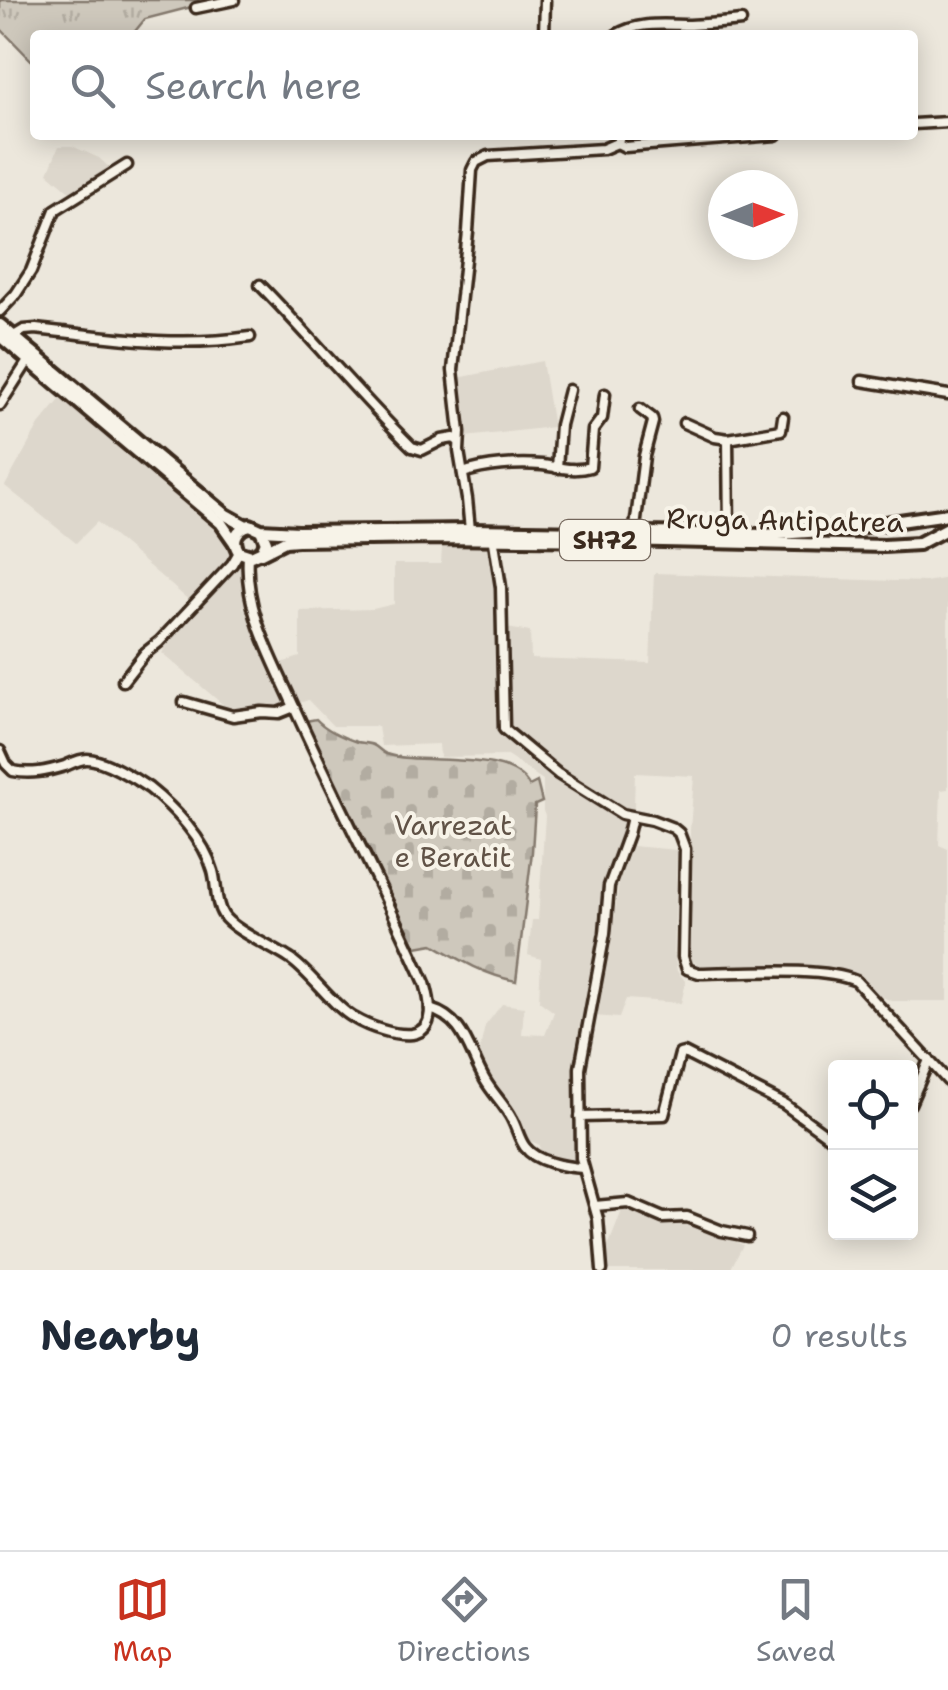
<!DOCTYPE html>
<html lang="en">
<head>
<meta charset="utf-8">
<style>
  body { margin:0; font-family:"Shantell Sans",sans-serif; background:#f6f6f7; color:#1f2937 }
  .controls { position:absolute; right:30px; bottom:30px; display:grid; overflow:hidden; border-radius:10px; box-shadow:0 5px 25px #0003 }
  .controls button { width:90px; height:90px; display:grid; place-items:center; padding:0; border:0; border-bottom:2px solid #e0e1e3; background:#fff; color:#1f2937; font:50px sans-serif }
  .compass { position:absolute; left:708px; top:170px; width:90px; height:90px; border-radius:50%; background:#fff; box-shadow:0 5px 25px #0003; rotate:89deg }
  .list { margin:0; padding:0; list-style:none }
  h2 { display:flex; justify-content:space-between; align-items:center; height:130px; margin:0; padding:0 40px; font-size:42px }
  h2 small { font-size:32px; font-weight:400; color:#747a83 }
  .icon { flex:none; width:55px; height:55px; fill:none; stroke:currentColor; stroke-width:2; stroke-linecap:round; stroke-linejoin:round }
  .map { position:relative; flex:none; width:948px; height:1270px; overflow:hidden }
  .search { position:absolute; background:#fff; box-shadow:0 5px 25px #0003; left:30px; right:30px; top:30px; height:110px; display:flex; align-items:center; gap:25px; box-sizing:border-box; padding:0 35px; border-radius:10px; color:#747a83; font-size:38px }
  .sheet { height:280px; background:#fff }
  nav { display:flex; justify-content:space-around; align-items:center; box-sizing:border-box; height:140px; border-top:2px solid #e0e1e3; background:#fff; font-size:28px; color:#747a83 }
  nav a { display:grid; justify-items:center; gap:5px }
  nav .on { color:#c8321e }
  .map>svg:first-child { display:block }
  .built { fill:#ddd7cc }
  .cemetery { fill:url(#cemetery-stones); stroke:#84796d; stroke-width:2.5 }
  .park { fill:url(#park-tufts); stroke:#84796d; stroke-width:2.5 }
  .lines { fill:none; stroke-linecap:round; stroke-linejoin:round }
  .minor-casing { stroke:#3b2a1e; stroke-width:15 }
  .major-casing { stroke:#3b2a1e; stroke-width:18 }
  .minor { stroke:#f7f3e8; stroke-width:8 }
  .major { stroke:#f7f3e8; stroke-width:10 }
  .labels { text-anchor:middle; stroke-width:8; stroke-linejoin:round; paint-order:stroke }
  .shield { fill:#f7f3e8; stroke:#73665b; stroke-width:2.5 }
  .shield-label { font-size:25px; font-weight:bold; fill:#3b2a1e }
  .street-label { font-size:28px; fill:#3b2a1e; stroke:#f7f3e8 }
  .park-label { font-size:28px; fill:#605246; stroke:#f7f3e8 }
</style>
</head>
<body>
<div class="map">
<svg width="948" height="1270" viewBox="0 0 948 1270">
  <defs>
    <pattern id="cemetery-stones" width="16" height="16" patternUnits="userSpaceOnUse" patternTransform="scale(2.5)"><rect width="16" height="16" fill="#cec8bc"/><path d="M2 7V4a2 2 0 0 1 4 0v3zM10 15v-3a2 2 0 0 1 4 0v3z" fill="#b2aca1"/></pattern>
    <pattern id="park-tufts" width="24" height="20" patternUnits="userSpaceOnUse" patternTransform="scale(2.5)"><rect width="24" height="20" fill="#cec8bc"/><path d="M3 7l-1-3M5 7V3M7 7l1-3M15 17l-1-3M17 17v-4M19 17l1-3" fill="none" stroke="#b2aca1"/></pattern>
  </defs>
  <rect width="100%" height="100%" fill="#ece7dc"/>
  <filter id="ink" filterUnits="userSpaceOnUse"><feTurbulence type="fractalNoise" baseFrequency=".01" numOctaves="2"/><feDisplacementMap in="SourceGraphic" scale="20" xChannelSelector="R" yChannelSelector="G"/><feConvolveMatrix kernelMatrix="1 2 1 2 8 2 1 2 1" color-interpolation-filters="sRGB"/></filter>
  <g filter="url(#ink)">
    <g class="built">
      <polygon points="59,146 72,146 99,158 113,171 74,195 48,173"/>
      <polygon points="542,361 553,427 465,437 458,378"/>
      <polygon points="64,395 219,531 240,566 248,601 243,607 251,616 259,645 269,667 300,657 300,611 373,609 394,604 394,564 441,564 442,546 482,545 486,547 495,573 496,626 530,632 531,659 650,663 654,573 925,582 948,578 948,789 941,790 939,845 948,849 948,1001 891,1001 879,995 855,972 707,966 699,965 691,960 688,952 690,830 694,776 635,773 634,807 606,883 603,925 587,1018 580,1019 575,1165 539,1152 540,1145 525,1139 522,1125 494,1086 478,1057 485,1026 502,1004 524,1007 522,1034 545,1035 554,1012 539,1001 541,959 528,955 532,920 538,920 545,816 543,811 543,780 507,756 440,757 439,744 381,746 378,726 333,726 308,700 274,712 234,714 162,653 171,636 197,607 97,522 76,543 5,486 39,425"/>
      <polygon points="632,846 677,850 674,952 677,971 686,982 681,1003 626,999 619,1018 594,1016 613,925 619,881"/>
      <polygon points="628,1195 743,1245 730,1270 605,1270 604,1257"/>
    </g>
    <path class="cemetery" d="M316 719C326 730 342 737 357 742 362 743 368 743 373 745 378 747 381 752 386 754 419 766 512 749 529 786L537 782 542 802 535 805 532 852 516 981C485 975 460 960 433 944L416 947 306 721Z"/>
    <polygon class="park" points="0,0 198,0 199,5 145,19 132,35 35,35 35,64 0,28"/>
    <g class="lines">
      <defs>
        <g id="minor">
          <polyline points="196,8 234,0"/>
          <polyline points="544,35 545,0"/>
          <path d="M616 35C639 21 664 25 690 25 707 24 724 23 741 21"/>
          <polyline points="913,124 948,122"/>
          <polyline points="617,143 625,147 776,135"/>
          <path d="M260 285C312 338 359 395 412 447L422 450 442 440 454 438 458 441"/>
          <polyline points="0,311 16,294 31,271 55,210 127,165"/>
          <path d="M14 336 24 330 36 329C109 337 175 348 250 337"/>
          <polyline points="862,381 948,395"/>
          <polyline points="0,405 30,358"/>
          <polyline points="684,423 715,437 728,439 781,430 783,417"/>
          <polyline points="728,439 729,534"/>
          <polyline points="557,468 560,425 569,390"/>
          <path d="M463 473C486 465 517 463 542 465 559 467 573 472 590 467L593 430 602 418 605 394"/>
          <polyline points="470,530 467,499 459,451 460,432 453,370 468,232 472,170 476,162 488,156 603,149 617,143 621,135"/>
          <path d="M493 536 501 587 504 729 558 774 622 814 652 820 673 828 679 833 685 849 683 957 687 969 699 973C739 973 822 966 856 981L948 1081"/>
          <polyline points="634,536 644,456 653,422 652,418 640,409"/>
          <polyline points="123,681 145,653 159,642 232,564 239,552"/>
          <polyline points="184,702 233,716 262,712 279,713 294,707"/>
          <path d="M0 751 6 764 13 771C31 775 48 771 65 766 72 763 80 759 87 759 103 759 136 779 149 788 174 808 204 839 213 871 217 885 215 903 223 915 232 930 277 949 293 961 313 976 334 1007 354 1018 369 1027 395 1036 412 1034 437 1030 430 1000 425 983 384 890 336 800 294 707 273 659 244 611 248 556"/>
          <path d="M430 1009C465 1019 469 1053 485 1080 493 1094 505 1105 512 1119 517 1128 519 1139 525 1147 536 1162 565 1167 583 1168"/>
          <polyline points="910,1104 929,1060"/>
          <polyline points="580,1117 664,1115 680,1054 684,1053 784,1104 836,1142"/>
          <polyline points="595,1206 628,1203 663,1218 687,1217 722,1231 747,1236"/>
          <polyline points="602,1270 598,1219 581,1158 580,1068 605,933 609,886 628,834 632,817"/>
        </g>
        <g id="major">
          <polyline points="0,325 226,515 246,526"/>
          <polyline points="0,336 221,523 235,543"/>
          <path d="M261 530 266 542 262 551 251 556 239 552C231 540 236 529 250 525L261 530 298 532 470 530 764 535 837 530 948 514"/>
          <polyline points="261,553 285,541 298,540 438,538 618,540 884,546 918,544 948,528"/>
        </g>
      </defs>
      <use href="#minor" class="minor-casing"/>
      <use href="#major" class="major-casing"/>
      <use href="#minor" class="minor"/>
      <use href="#major" class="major"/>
    </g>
  </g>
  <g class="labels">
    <rect class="shield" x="560" y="520" width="90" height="40" rx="8"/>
    <g class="shield-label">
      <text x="605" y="549">SH72</text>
    </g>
    <g class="street-label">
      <text transform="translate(785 520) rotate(1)" y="10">Rruga Antipatrea</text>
    </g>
    <g class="park-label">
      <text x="453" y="835">Varrezat<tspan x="453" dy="32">e Beratit</tspan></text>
    </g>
  </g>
</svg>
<div class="controls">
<button><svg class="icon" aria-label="locate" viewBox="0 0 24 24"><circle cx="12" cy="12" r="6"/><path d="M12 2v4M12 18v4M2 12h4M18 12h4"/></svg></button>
<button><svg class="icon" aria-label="layers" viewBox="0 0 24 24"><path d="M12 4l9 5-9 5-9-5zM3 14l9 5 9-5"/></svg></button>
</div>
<svg class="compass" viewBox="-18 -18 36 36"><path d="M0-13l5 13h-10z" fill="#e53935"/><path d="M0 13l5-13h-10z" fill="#747a83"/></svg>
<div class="search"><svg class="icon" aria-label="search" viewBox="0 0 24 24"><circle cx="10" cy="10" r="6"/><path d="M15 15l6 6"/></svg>Search here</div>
</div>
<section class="sheet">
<h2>Nearby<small>0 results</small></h2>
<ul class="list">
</ul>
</section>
<nav>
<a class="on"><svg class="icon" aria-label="map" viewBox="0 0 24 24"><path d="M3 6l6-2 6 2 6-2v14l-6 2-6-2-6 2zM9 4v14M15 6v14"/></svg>Map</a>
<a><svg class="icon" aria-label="directions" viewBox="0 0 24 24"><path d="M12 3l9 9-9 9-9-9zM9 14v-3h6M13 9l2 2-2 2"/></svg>Directions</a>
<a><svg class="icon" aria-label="saved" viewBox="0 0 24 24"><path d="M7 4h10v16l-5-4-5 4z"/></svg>Saved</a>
</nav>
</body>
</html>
